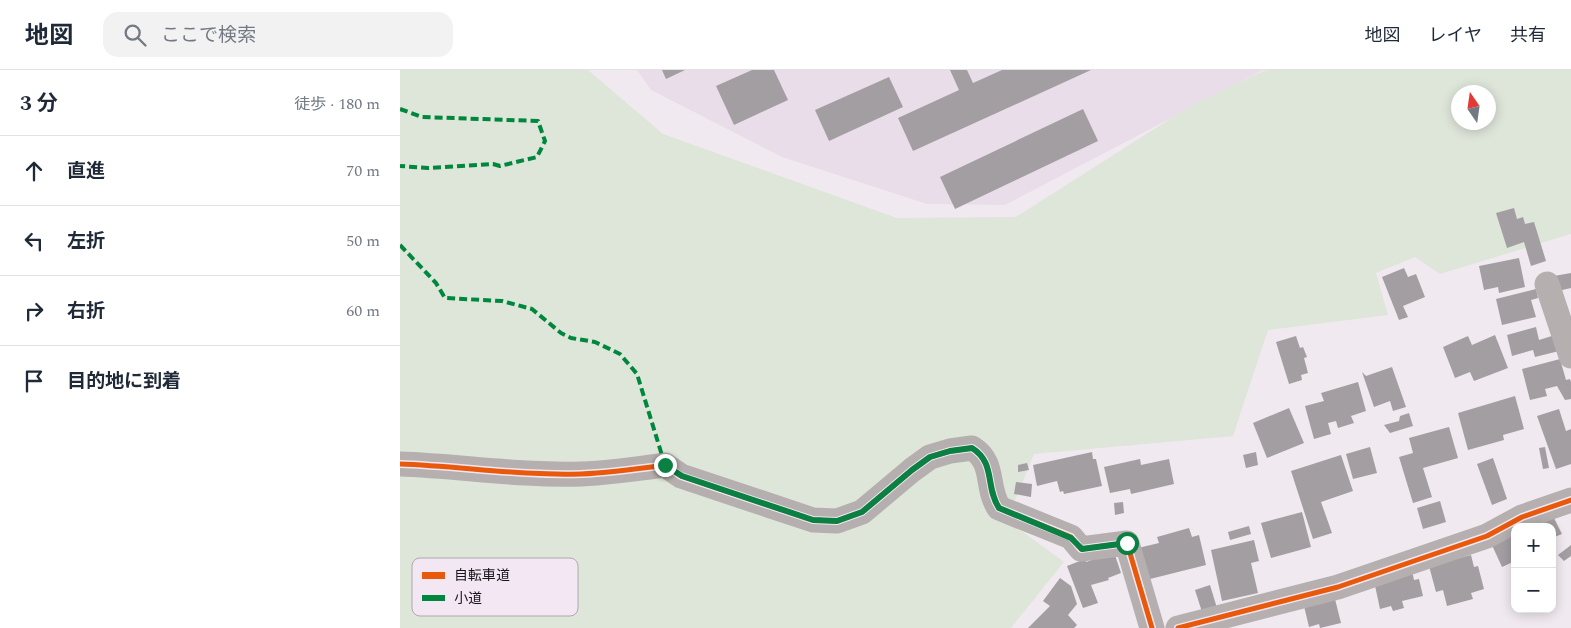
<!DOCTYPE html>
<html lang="ja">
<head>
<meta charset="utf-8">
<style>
  body { margin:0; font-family:Spectral,"Noto Sans JP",serif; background:#f2f2f3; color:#1f2937 }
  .controls { position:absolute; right:15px; bottom:15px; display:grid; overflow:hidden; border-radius:10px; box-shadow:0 2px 12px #0003 }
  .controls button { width:45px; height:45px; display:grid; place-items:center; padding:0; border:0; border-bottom:1px solid #e0e1e3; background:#fff; color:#1f2937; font:25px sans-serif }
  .compass { position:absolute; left:1051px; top:15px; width:45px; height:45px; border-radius:50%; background:#fff; box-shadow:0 2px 12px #0003; rotate:347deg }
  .stop { position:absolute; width:15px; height:15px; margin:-11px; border:4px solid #0b8043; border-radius:50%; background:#fff }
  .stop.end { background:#0b8043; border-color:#fff; box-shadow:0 1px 5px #0008 }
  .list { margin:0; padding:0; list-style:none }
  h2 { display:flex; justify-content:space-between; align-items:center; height:65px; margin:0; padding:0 20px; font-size:21px }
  h2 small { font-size:16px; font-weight:400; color:#747a83 }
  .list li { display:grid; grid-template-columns:32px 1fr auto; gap:15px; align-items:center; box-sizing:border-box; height:70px; padding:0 20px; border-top:1px solid #e0e1e3 }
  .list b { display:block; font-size:19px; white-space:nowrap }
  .list em { font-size:16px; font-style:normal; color:#747a83 }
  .icon { flex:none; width:28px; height:28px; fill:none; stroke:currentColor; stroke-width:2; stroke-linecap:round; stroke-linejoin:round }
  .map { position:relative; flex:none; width:1171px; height:558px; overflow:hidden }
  header { display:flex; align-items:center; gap:30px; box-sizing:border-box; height:70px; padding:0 25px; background:#fff; border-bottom:1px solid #e0e1e3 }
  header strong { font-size:24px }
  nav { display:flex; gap:28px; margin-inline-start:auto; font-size:18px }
  .search { width:350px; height:45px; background:#f2f2f3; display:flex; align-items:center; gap:12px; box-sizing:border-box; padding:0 18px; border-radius:15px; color:#747a83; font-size:19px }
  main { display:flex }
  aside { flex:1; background:#fff }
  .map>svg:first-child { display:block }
  .built { fill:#e8dde9 }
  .green { fill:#dee5d9; fill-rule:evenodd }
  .building { fill:#a39ea2 }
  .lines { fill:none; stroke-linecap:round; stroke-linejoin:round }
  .street { stroke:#b5afaf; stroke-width:25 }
  .quiet { stroke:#00873e; stroke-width:4; stroke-dasharray:8 4; stroke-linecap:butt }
  .cycleway-casing { stroke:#f2e7f3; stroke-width:8 }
  .cycleway { stroke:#e8590c; stroke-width:5 }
  .route { stroke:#0b8043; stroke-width:6 }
  .key { fill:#f2e7f3; stroke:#b0a8b1; stroke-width:1 }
  .key-label { font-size:14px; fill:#171418 }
</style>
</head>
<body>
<header>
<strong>地図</strong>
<div class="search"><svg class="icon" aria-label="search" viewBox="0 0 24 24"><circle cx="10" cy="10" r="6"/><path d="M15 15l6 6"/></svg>ここで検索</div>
<nav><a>地図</a><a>レイヤ</a><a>共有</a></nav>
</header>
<main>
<aside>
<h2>3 分<small>徒歩 · 180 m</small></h2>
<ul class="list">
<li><svg class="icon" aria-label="ahead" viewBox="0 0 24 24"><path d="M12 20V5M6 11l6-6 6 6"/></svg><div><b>直進</b></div><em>70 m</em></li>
<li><svg class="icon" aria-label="left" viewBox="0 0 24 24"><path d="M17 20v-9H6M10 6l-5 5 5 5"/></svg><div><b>左折</b></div><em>50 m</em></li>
<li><svg class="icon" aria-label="right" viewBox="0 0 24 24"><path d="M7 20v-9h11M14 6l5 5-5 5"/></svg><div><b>右折</b></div><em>60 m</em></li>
<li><svg class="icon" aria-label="arrive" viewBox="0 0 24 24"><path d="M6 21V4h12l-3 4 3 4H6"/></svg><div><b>目的地に到着</b></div></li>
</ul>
</aside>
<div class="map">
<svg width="1171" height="558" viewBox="0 0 1171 558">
  <rect width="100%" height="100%" fill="#f0eaf0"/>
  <polygon class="built" points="237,0 863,0 605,135 527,134 382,87 251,20"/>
  <path class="green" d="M0 0H188L263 64 497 148 616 147 795 33 866 0H1171V164L1040 204 1015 187 976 203 988 245 868 260 833 366 634 384 607 450 664 492 611 558H0ZM1058 22H1088V52H1058Z"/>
  <g class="building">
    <polygon points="262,0 285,0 266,9"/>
    <polygon points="352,0 374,0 388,30 334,55 316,16"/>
    <polygon points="550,0 567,0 573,13 602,0 691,0 513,81 498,48 559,20"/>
    <polygon points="489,7 503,37 429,71 415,40"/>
    <polygon points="683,39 698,71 555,139 540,107"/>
    <polygon points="1114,138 1117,149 1123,147 1125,154 1134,152 1146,191 1131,196 1124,172 1107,178 1096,143"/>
    <polygon points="1119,188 1125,217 1099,223 1098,217 1084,220 1079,196"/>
    <polygon points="1004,198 1008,207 1016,204 1025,227 1003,236 1008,247 999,250 982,207"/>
    <polygon points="1171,203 1171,218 1158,221 1154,206"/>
    <polygon points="1136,219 1138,228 1131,230 1136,247 1102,255 1096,229"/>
    <polygon points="1136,257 1139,270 1155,265 1159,281 1135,287 1133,280 1112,286 1107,265"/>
    <polygon points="1095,265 1108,298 1074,311 1070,302 1055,308 1043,277 1068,266 1072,275"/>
    <polygon points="896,266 900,278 903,277 907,287 904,288 908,303 901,305 902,310 889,314 876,272"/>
    <polygon points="1160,289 1166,310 1170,309 1171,312 1171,329 1165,330 1157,316 1145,319 1147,326 1130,330 1122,299"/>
    <polygon points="992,297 1006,337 993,341 990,331 974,337 962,302 966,306"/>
    <polygon points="958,312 966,341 951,346 954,353 938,358 936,351 928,353 931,364 914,369 905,336 924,331 921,323"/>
    <polygon points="1115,326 1124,359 1103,365 1104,370 1068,380 1058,343"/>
    <polygon points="889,338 904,373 867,388 853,353"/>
    <polygon points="1159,339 1166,361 1171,359 1171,394 1156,399 1137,346"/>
    <polygon points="1009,343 1013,356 990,363 984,355 999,351 1000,346"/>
    <polygon points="1049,357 1058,388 1023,398 1032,427 1013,433 999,387 1013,383 1009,368"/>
    <polygon points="970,377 977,403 953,409 946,384"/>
    <polygon points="1145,377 1149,398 1143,399 1139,378"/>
    <polygon points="692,382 693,389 696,389 702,416 664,424 663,421 660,422 657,411 637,416 633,395"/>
    <polygon points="856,382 858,395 846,398 843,385"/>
    <polygon points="941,385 953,421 921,432 932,463 913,469 891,401"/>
    <polygon points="1093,388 1107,429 1092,435 1077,394"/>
    <polygon points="740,389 741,395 769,389 774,414 731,424 730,419 710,423 704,397"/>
    <polygon points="627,393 629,400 618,402 618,395"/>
    <polygon points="616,412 632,414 631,427 614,424"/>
    <polygon points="1040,431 1046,452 1023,459 1017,438"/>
    <polygon points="723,432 724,443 715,445 714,433"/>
    <polygon points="902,442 911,477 871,488 861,453"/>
    <polygon points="1154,448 1162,464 1152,468 1152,457 1134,457"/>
    <polygon points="849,456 851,464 830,470 828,462"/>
    <polygon points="789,458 792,467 799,465 806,495 746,510 738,478 759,473 757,467"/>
    <polygon points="1115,462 1115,491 1102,497 1091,473"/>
    <polygon points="854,470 859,491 851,493 858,523 822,531 811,480"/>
    <polygon points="1171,475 1171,486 1164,491 1158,485"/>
    <polygon points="714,482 721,503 708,508 709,510 691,515 698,533 683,538 667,496 685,489 686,492"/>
    <polygon points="1071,485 1074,497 1078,496 1084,519 1071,523 1073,529 1047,536 1043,520 1036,522 1029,496"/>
    <polygon points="1012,501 1014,510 1019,509 1023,526 1002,531 1004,538 993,541 991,536 980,539 974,511"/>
    <polygon points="660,508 671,516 677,534 668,545 677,555 674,558 628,558 650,536 643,531"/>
    <polygon points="810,515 817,538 802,542 795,520"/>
    <polygon points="934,525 941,553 920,558 919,554 909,557 904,536"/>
  </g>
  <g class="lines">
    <g class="street">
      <polyline points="1147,214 1171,286"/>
      <path d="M0 394C60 396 121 406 181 404 209 403 237 399 265 395L281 406 413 450 437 451 462 442 512 400 530 387 550 381 572 378C596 393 585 417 599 438L671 467 681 479 727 473 752 558"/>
      <polyline points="778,558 938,517 1087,466 1122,447 1171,430"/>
    </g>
    <g class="quiet">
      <polyline points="0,39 22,47 138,51 145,71 137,87 100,96 93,94 28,98 0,96"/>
      <polyline points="0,175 36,213 45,228 102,231 132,239 161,263 171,268 195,272 220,284 237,304 265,395"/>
    </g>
    <defs>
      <g id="cycleway">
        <path d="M0 394C60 396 121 406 181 404 209 403 237 399 265 395L281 406 413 450 437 451 462 442 512 400 530 387 550 381 572 378C596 393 585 417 599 438L671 467 681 479 727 473 752 558"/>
        <polyline points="778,558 938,517 1087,466 1122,447 1171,430"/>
      </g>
    </defs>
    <use href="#cycleway" class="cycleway-casing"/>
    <use href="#cycleway" class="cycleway"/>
  </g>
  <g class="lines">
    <path class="route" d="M265 395 282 406 413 450 437 451 462 442 512 400 530 387 550 381 572 378C596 393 585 417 599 438L671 468 682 479 727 473"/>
  </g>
  <rect x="12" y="488" width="166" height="58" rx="8" class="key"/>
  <rect x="22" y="502" width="23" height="7" fill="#e8590c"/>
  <rect x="22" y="525" width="23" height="6" fill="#00873e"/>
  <g class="key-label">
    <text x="54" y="510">自転車道</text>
    <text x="54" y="533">小道</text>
  </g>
</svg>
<div class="controls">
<button>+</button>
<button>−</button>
</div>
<svg class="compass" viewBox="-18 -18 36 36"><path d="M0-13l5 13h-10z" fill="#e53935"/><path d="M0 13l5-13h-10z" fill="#747a83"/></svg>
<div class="stop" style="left:727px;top:473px"></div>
<div class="stop end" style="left:265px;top:395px"></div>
</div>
</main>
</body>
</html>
